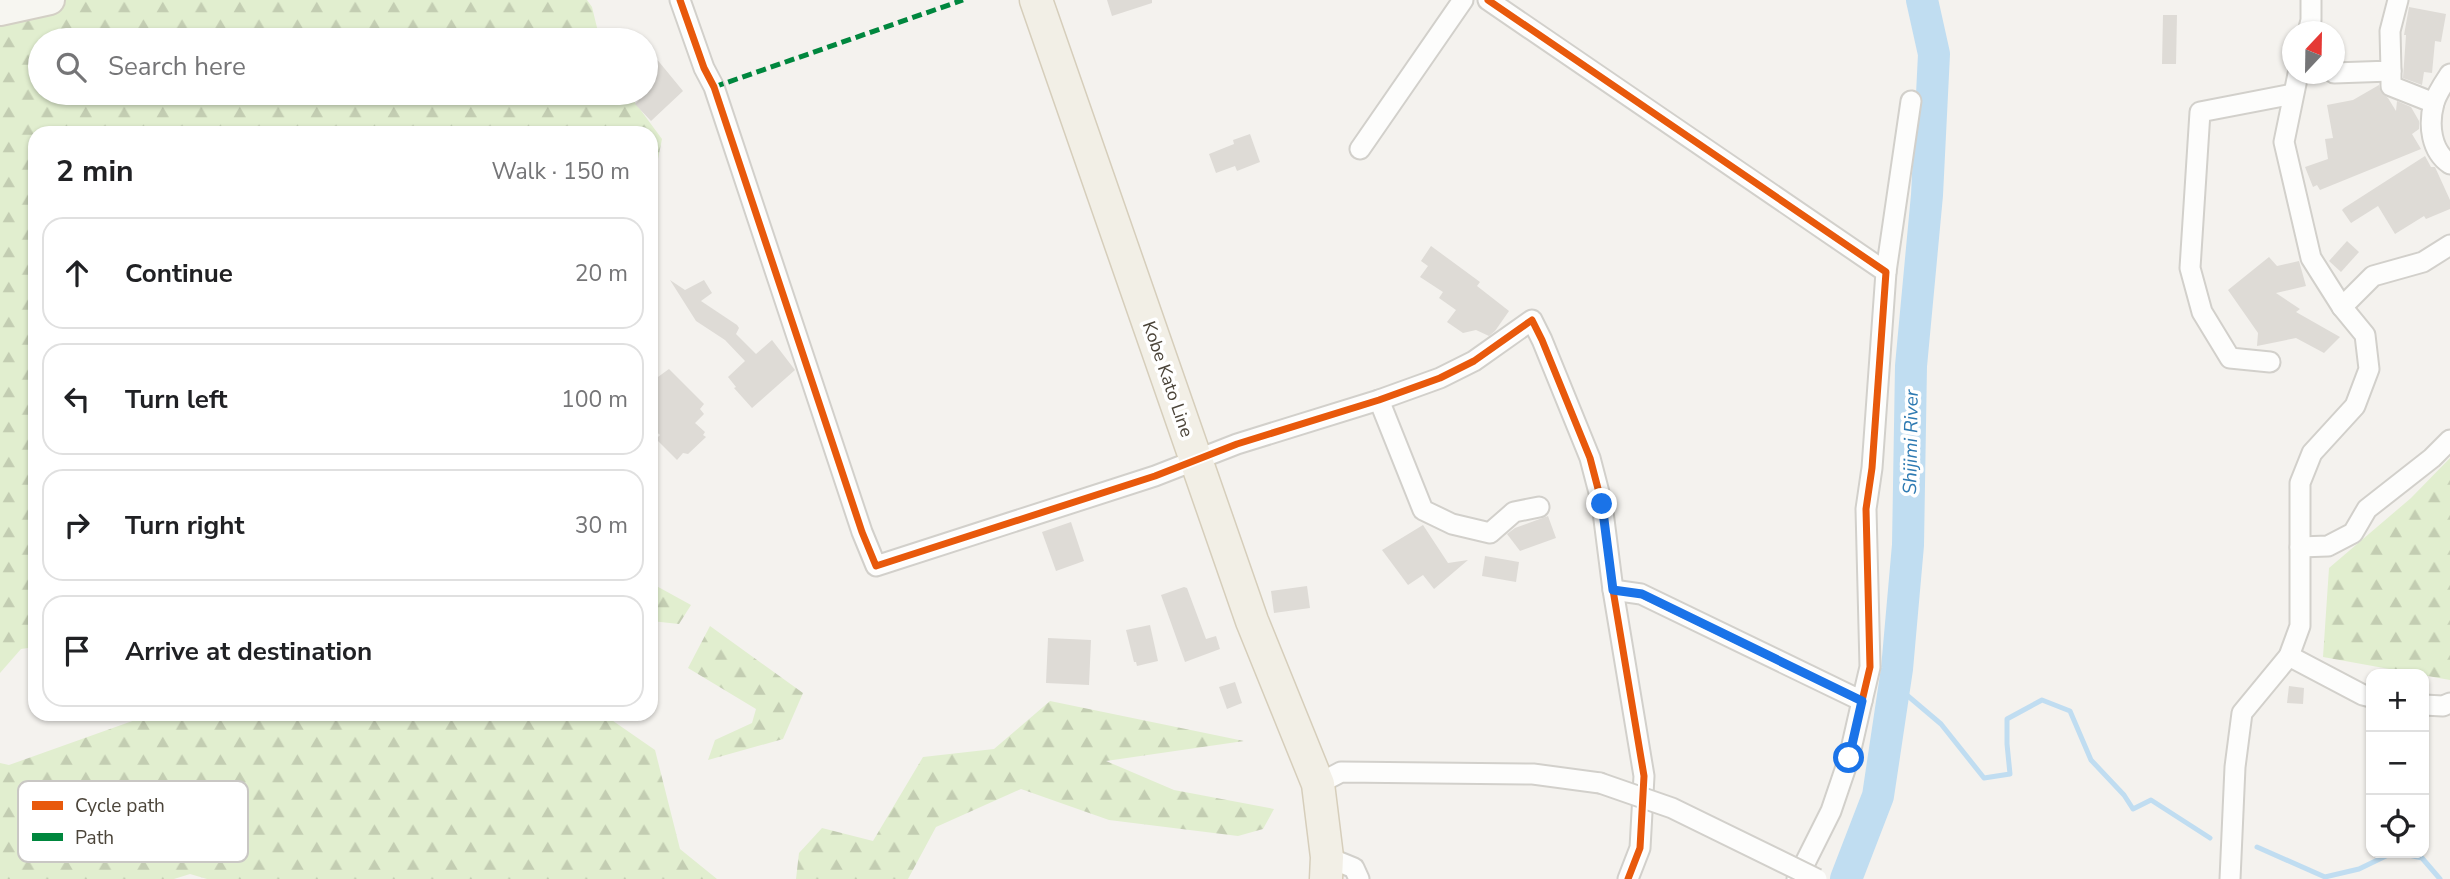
<!DOCTYPE html>
<html lang="en">
<head>
<meta charset="utf-8">
<style>
  body { margin:0; font-family:"Nunito Sans",sans-serif; background:#f2f2f2; color:#202124 }
  .controls { position:absolute; right:21px; bottom:21px; display:grid; overflow:hidden; border-radius:14px; box-shadow:0 2px 5px #0004 }
  .controls button { width:63px; height:63px; display:grid; place-items:center; padding:0; border:0; border-bottom:2px solid #e0e0e0; background:#fff; color:#202124; font:35px sans-serif }
  .compass { position:absolute; left:2282px; top:21px; width:63px; height:63px; border-radius:50%; background:#fff; box-shadow:0 2px 5px #0004; rotate:22deg }
  .stop { position:absolute; width:21px; height:21px; margin:-16px; border:5px solid #1a73e8; border-radius:50%; background:#fff }
  .stop.end { background:#1a73e8; border-color:#fff; box-shadow:0 2px 7px #0008 }
  .list { margin:0; padding:0; list-style:none }
  h2 { display:flex; justify-content:space-between; align-items:center; height:91px; margin:0; padding:0 28px; font-size:30px }
  h2 small { font-size:23px; font-weight:400; color:#757577 }
  .list li { display:grid; grid-template-columns:46px 1fr auto; gap:21px; align-items:center; box-sizing:border-box; height:112px; margin:0 14px 14px; padding:0 14px; border:2px solid #e0e0e0; border-radius:21px }
  .list b { display:block; font-size:26px; white-space:nowrap }
  .list em { font-size:23px; font-style:normal; color:#757577 }
  .icon { flex:none; width:38px; height:38px; fill:none; stroke:currentColor; stroke-width:2; stroke-linecap:round; stroke-linejoin:round }
  .map { position:relative; flex:none; width:2450px; height:879px; overflow:hidden }
  .search { position:absolute; background:#fff; box-shadow:0 2px 5px #0004; left:28px; top:28px; width:630px; height:77px; display:flex; align-items:center; gap:18px; box-sizing:border-box; padding:0 24px; border-radius:38px; color:#757577; font-size:26px }
  .panel { position:absolute; background:#fff; box-shadow:0 2px 5px #0004; left:28px; top:126px; width:630px; height:595px; border-radius:21px }
  .map>svg:first-child { display:block }
  .forest { fill:url(#forest-firs) }
  .lines { fill:none; stroke-linecap:round; stroke-linejoin:round }
  .stream { stroke:#c0ddf1; stroke-width:5 }
  .river { stroke:#c0ddf1; stroke-width:32 }
  .building { fill:#dedbd6 }
  .street-casing { stroke:#d2d0cb; stroke-width:23 }
  .secondary-casing { stroke:#d3cfc5; stroke-width:32 }
  .primary-casing { stroke:#d6cebb; stroke-width:35 }
  .street { stroke:#fdfdfc; stroke-width:19 }
  .secondary { stroke:#f7f6f1; stroke-width:28 }
  .primary { stroke:#f2efe6; stroke-width:32 }
  .street-bridge-casing { stroke:#d2d0cb; stroke-width:23; stroke-linecap:butt }
  .street-bridge { stroke:#fdfdfc; stroke-width:19 }
  .quiet { stroke:#00873e; stroke-width:5; stroke-dasharray:10 5; stroke-linecap:butt }
  .cycleway-casing { stroke:#fff; stroke-width:11 }
  .cycleway { stroke:#e8590c; stroke-width:7 }
  .route { stroke:#1a73e8; stroke-width:9 }
  .labels { text-anchor:middle; stroke-width:7; stroke-linejoin:round; paint-order:stroke }
  .street-label { font-size:18px; fill:#4b4439; stroke:#fff }
  .water-label { font-size:19px; font-style:italic; fill:#2e7ab2; stroke:#fff }
  .key { fill:#fff; stroke:#c9c7c4; stroke-width:2 }
  .key-label { font-size:19px; fill:#4b4439 }
</style>
</head>
<body>
<div class="map">
<svg width="2450" height="879" viewBox="0 0 2450 879">
  <defs>
    <pattern id="forest-firs" width="22" height="20" patternUnits="userSpaceOnUse" patternTransform="scale(1.75)"><rect width="22" height="20" fill="#e1eecf"/><path d="M5 1l3.5 6h-7zM16 11l3.5 6h-7z" fill="#c3cdb2"/></pattern>
  </defs>
  <rect width="100%" height="100%" fill="#f4f2ee"/>
  <g class="forest">
    <polygon points="48,0 587,0 592,7 600,40 40,40 40,93 628,93 662,139 657,164 651,166 651,133 35,133 35,647 21,649 0,673 0,9"/>
    <polygon points="2450,458 2450,680 2323,657 2329,568 2411,498"/>
    <polygon points="651,583 691,605 679,624 651,621"/>
    <polygon points="710,626 803,693 783,739 708,760 715,740 752,723 756,709 688,668"/>
    <polygon points="1050,701 1244,741 1106,761 1174,790 1274,809 1263,829 1238,836 1109,820 1021,789 936,827 908,879 796,879 799,853 822,828 873,841 923,757 994,749"/>
    <polygon points="152,714 603,714 655,750 680,849 717,879 207,879 190,874 174,879 0,879 0,763 9,765"/>
  </g>
  <g class="lines">
    <g class="stream">
      <polyline points="1895,685 1941,724 1984,778 2010,774 2007,744 2007,719 2042,700 2070,711 2091,760 2124,795 2133,809 2151,800 2210,838"/>
      <polyline points="2257,847 2325,877 2359,869 2392,853"/>
      <polyline points="2400,853 2422,858 2440,879"/>
    </g>
    <polyline class="river" points="1846,879 1878,796 1897,669 1908,545 1911,366 1927,195 1934,54 1922,0"/>
  </g>
  <g class="building">
    <polygon points="1107,0 1152,0 1152,3 1112,16"/>
    <polygon points="2409,7 2446,14 2441,42 2435,41 2432,73 2424,72 2422,85 2403,78 2406,35 2404,35"/>
    <polygon points="2163,15 2177,15 2176,64 2162,64"/>
    <polygon points="646,46 683,91 651,121 635,104 639,100 631,93 646,93"/>
    <polygon points="2379,85 2381,92 2388,98 2396,111 2397,101 2411,107 2419,121 2419,129 2412,134 2421,149 2320,190 2317,185 2313,187 2305,167 2328,159 2325,139 2333,138 2327,105 2353,100"/>
    <polygon points="1250,134 1260,162 1237,171 1235,166 1216,173 1209,154 1234,144 1233,140"/>
    <polygon points="2425,156 2431,167 2435,167 2450,200 2450,209 2426,219 2424,216 2395,234 2378,206 2351,223 2342,210 2344,208"/>
    <polygon points="2347,241 2359,252 2341,272 2329,261"/>
    <polygon points="1431,246 1480,282 1477,286 1509,311 1495,331 1489,336 1476,330 1463,333 1447,322 1456,310 1439,298 1443,292 1420,277 1428,266 1421,261"/>
    <polygon points="2269,257 2277,266 2299,261 2306,286 2276,293 2300,309 2296,312 2340,337 2324,353 2296,338 2257,346 2258,333 2228,290"/>
    <polygon points="670,280 685,290 704,280 712,293 701,301 737,325 739,328 736,334 756,354 772,340 795,370 752,408 734,388 736,387 728,377 745,361 725,340 696,321"/>
    <polygon points="669,369 704,404 700,409 704,414 695,423 705,432 703,435 706,437 688,454 683,453 677,460 656,439 660,435 651,427 651,382"/>
    <polygon points="1548,516 1556,538 1520,551 1507,534 1515,528"/>
    <polygon points="1071,522 1084,561 1056,571 1042,532"/>
    <polygon points="1423,525 1448,563 1468,560 1434,589 1423,575 1408,585 1382,550"/>
    <polygon points="1485,556 1519,562 1516,582 1482,576"/>
    <polygon points="1307,586 1310,608 1274,613 1271,591"/>
    <polygon points="1184,587 1187,588 1206,639 1216,636 1220,649 1185,662 1161,595"/>
    <polygon points="1150,625 1158,661 1137,666 1136,662 1134,662 1126,630"/>
    <polygon points="1048,638 1091,640 1089,685 1046,683"/>
    <polygon points="1235,682 1242,703 1227,709 1219,687"/>
    <polygon points="2289,686 2304,688 2303,704 2287,703"/>
  </g>
  <g class="lines">
    <defs>
      <g id="street">
        <polyline points="680,0 704,68 714,87 862,532 876,566 1155,476 1237,444 1379,400 1440,378 1474,361 1532,320 1542,340 1590,458 1602,504 1613,590 1644,776 1640,848 1628,879"/>
        <polyline points="1488,0 1886,272 1872,468 1866,509 1870,667 1862,701 1641,594 1613,590"/>
        <polyline points="2308,32 2311,20 2311,0"/>
        <polyline points="2391,71 2391,86 2434,103"/>
        <polyline points="2334,73 2391,71 2390,31 2398,0"/>
        <path d="M2450 74C2444 83 2437 93 2434 103 2428 125 2431 151 2450 164"/>
        <polyline points="1360,149 1463,0"/>
        <polyline points="1886,272 1911,101"/>
        <polyline points="2342,307 2373,276 2423,262 2450,245"/>
        <polyline points="2270,362 2230,358 2202,312 2190,268 2200,112 2293,94"/>
        <polyline points="1379,400 1423,510 1452,524 1490,533 1514,512 1539,507"/>
        <polyline points="2300,547 2328,546 2353,533 2367,509 2432,458 2450,440"/>
        <polyline points="2289,656 2363,695 2371,697"/>
        <polyline points="2424,705 2443,706 2450,703"/>
        <polyline points="1318,784 1341,772 1533,774 1600,783"/>
        <polyline points="1327,857 1354,868 1359,879"/>
        <polyline points="1797,879 1831,811 1849,758 1862,701"/>
        <polyline points="2230,879 2235,767 2242,713 2289,656 2300,626 2300,483 2312,453 2355,406 2369,369 2365,335 2342,307 2311,258 2284,142 2298,74"/>
      </g>
      <polyline id="secondary" points="0,11 50,0"/>
      <polyline id="primary" points="1036,0 1252,621 1318,784 1327,857 1326,879"/>
    </defs>
    <use href="#street" class="street-casing"/>
    <use href="#secondary" class="secondary-casing"/>
    <use href="#primary" class="primary-casing"/>
    <use href="#street" class="street"/>
    <use href="#secondary" class="secondary"/>
    <use href="#primary" class="primary"/>
    <defs>
      <polyline id="street-bridge" points="1600,783 1672,808 1817,879"/>
    </defs>
    <use href="#street-bridge" class="street-bridge-casing"/>
    <use href="#street-bridge" class="street-bridge"/>
    <polyline class="quiet" points="714,87 963,0"/>
    <defs>
      <g id="cycleway">
        <polyline points="680,0 704,68 714,87 862,532 876,566 1155,476 1237,444 1379,400 1440,378 1474,361 1532,320 1542,340 1590,458 1602,504 1613,590 1644,776 1640,848 1628,879"/>
        <polyline points="1488,0 1886,272 1872,468 1866,509 1870,667 1862,701 1641,594 1613,590"/>
      </g>
    </defs>
    <use href="#cycleway" class="cycleway-casing"/>
    <use href="#cycleway" class="cycleway"/>
  </g>
  <g class="lines">
    <polyline class="route" points="1602,504 1613,590 1642,594 1862,701 1849,758"/>
  </g>
  <g class="labels">
    <g class="street-label">
      <text transform="translate(1168 379) rotate(71)" y="6">Kobe Kato Line</text>
    </g>
    <g class="water-label">
      <text transform="translate(1910 442) rotate(-89)" y="7">Shijimi River</text>
    </g>
  </g>
  <rect x="18" y="781" width="230" height="81" rx="10" class="key"/>
  <rect x="32" y="801" width="31" height="9" fill="#e8590c"/>
  <rect x="32" y="833" width="31" height="8" fill="#00873e"/>
  <g class="key-label">
    <text x="75" y="812">Cycle path</text>
    <text x="75" y="844">Path</text>
  </g>
</svg>
<div class="controls">
<button>+</button>
<button>−</button>
<button><svg class="icon" aria-label="locate" viewBox="0 0 24 24"><circle cx="12" cy="12" r="6"/><path d="M12 2v4M12 18v4M2 12h4M18 12h4"/></svg></button>
</div>
<svg class="compass" viewBox="-18 -18 36 36"><path d="M0-13l5 13h-10z" fill="#e53935"/><path d="M0 13l5-13h-10z" fill="#757577"/></svg>
<div class="stop" style="left:1849px;top:758px"></div>
<div class="stop end" style="left:1602px;top:504px"></div>
<div class="search"><svg class="icon" aria-label="search" viewBox="0 0 24 24"><circle cx="10" cy="10" r="6"/><path d="M15 15l6 6"/></svg>Search here</div>
<section class="panel">
<h2>2 min<small>Walk · 150 m</small></h2>
<ul class="list">
<li><svg class="icon" aria-label="ahead" viewBox="0 0 24 24"><path d="M12 20V5M6 11l6-6 6 6"/></svg><div><b>Continue</b></div><em>20 m</em></li>
<li><svg class="icon" aria-label="left" viewBox="0 0 24 24"><path d="M17 20v-9H6M10 6l-5 5 5 5"/></svg><div><b>Turn left</b></div><em>100 m</em></li>
<li><svg class="icon" aria-label="right" viewBox="0 0 24 24"><path d="M7 20v-9h11M14 6l5 5-5 5"/></svg><div><b>Turn right</b></div><em>30 m</em></li>
<li><svg class="icon" aria-label="arrive" viewBox="0 0 24 24"><path d="M6 21V4h12l-3 4 3 4H6"/></svg><div><b>Arrive at destination</b></div></li>
</ul>
</section>
</div>
</body>
</html>
